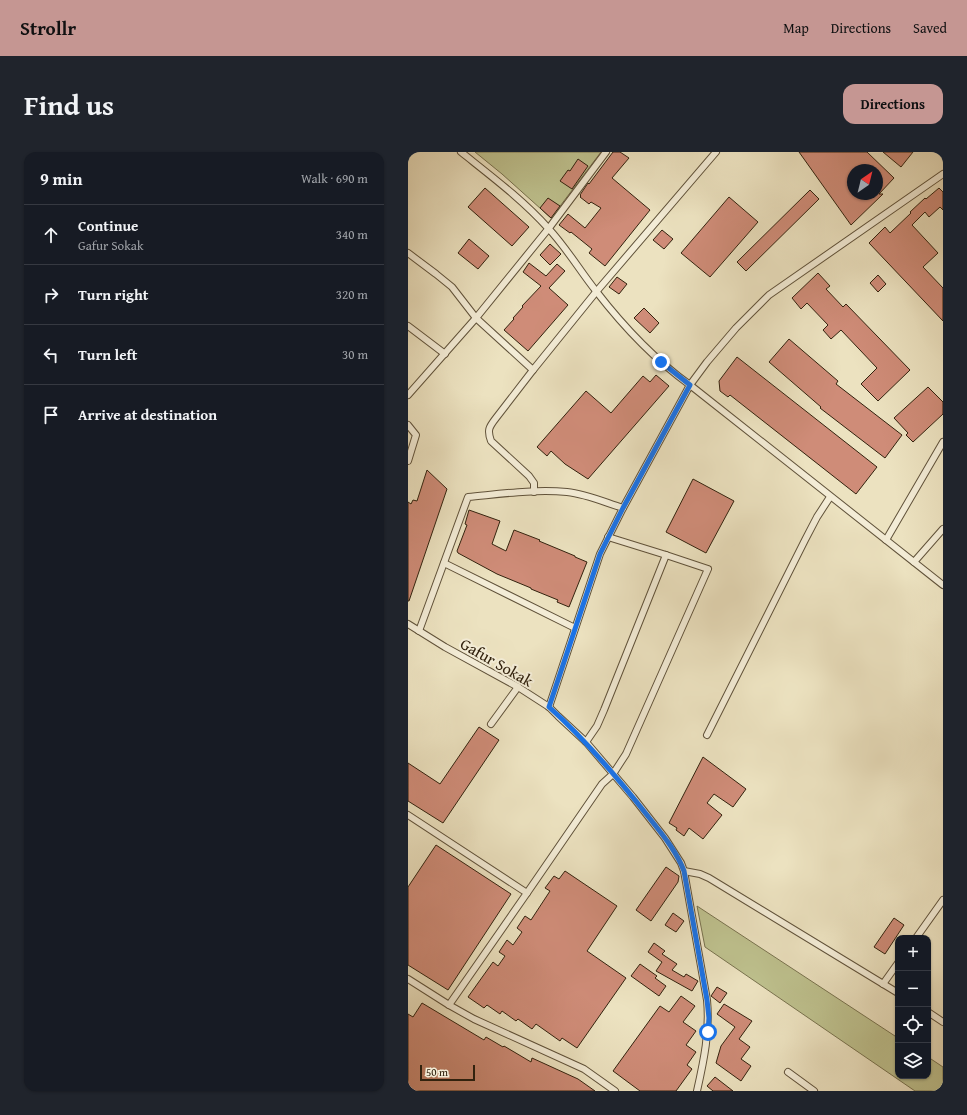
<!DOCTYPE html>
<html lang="en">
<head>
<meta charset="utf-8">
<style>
  body { margin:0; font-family:"Gentium Book Plus",serif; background:#20242c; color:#f1f3f6 }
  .controls { position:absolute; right:12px; bottom:12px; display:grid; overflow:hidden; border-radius:8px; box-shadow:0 1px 3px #0004 }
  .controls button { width:36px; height:36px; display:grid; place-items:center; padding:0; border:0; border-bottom:1px solid #363941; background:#171b24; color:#f1f3f6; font:20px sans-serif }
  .compass { position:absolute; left:439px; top:12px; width:36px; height:36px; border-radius:50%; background:#171b24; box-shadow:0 1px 3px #0004; rotate:35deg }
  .scale { position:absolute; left:12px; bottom:10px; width:55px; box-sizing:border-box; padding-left:4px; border:2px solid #32220e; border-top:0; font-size:11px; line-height:14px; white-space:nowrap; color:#32220e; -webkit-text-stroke:3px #f3ecd6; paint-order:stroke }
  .stop { position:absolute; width:12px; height:12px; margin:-9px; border:3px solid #1a73e8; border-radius:50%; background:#fff }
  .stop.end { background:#1a73e8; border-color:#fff; box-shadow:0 1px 4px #0008 }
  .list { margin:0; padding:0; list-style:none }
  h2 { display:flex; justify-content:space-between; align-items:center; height:52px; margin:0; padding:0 16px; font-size:17px }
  h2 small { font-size:13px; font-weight:400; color:#9ea1a6 }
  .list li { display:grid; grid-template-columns:26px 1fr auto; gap:12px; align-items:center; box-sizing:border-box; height:60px; padding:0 16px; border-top:1px solid #363941 }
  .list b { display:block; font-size:15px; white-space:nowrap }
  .list p { margin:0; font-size:13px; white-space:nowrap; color:#9ea1a6 }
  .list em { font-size:13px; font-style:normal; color:#9ea1a6 }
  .icon { flex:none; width:22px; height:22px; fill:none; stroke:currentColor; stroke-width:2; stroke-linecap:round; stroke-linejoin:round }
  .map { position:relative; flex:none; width:535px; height:939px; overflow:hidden; border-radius:12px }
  header { display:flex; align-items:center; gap:24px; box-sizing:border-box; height:56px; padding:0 20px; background:#c59692; color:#111 }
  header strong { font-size:19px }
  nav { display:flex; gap:22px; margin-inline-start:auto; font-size:14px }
  .intro { display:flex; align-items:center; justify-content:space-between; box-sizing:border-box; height:96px; padding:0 24px }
  h1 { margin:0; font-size:28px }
  .button { padding:10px 18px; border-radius:12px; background:#c59692; color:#111; font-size:14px; font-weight:700 }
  main { display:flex; gap:24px; padding:0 24px }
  aside { flex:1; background:#171b24; border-radius:12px; box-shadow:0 1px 3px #0004 }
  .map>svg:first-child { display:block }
  .green { fill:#bec18e; stroke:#78724e }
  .building { fill:#cf8c78; stroke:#32220e; fill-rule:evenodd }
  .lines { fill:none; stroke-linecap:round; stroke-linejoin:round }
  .street-casing { stroke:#60523a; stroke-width:8 }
  .street { stroke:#f3ecd6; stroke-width:6 }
  .route { stroke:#1a73e8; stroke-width:5 }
  .labels { text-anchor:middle; stroke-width:4; stroke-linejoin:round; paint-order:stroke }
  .street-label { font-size:16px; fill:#32220e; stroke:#f3ecd6 }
</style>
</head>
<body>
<header>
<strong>Strollr</strong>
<nav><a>Map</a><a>Directions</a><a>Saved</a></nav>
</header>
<div class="intro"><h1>Find us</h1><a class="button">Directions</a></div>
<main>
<aside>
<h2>9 min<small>Walk · 690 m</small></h2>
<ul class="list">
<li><svg class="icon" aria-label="ahead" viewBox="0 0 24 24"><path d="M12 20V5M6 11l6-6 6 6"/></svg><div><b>Continue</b><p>Gafur Sokak</p></div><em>340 m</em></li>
<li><svg class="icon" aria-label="right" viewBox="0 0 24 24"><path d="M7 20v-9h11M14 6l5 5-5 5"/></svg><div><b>Turn right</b></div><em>320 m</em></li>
<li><svg class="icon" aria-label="left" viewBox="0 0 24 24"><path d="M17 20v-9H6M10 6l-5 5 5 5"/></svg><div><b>Turn left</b></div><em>30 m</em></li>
<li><svg class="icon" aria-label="arrive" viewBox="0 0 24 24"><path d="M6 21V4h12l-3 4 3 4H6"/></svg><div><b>Arrive at destination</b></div></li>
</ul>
</aside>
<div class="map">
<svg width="535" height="939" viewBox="0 0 535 939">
  <rect width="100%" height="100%" fill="#ece2c0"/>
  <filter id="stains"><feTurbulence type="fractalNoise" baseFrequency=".005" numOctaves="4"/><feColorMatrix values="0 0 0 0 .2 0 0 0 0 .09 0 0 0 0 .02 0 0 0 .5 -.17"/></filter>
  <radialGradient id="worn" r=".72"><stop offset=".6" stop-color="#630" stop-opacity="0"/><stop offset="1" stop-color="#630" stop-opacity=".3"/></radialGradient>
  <g class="green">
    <polygon points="67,0 193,0 143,66 94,22"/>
    <polygon points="289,754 490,886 490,924 520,924 520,905 535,915 535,939 507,939 297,795"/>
  </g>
  <g class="building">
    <polygon points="205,0 212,0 221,6 204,26 242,58 197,114 181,101 184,97 163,80 162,81 151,73 160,62 177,76 193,56 183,50 181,52 172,45 173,44 172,43 180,31 181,32"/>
    <path d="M391 0H459L486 26 471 42H475L443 73ZM445 18H469V42H445Z"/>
    <polygon points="475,0 505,0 493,15"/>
    <polygon points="170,7 180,14 164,37 152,29 160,18 162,19"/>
    <polygon points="77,36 121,75 104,94 60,55"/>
    <polygon points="531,36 535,40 535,58 532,55 521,65 517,60 504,73 530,101 515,115 535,136 535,169 461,91 477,75 482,81 503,61 502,60 517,46 518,47"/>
    <polygon points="402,38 411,47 338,119 329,110"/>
    <polygon points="321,45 350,70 302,125 273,101"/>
    <polygon points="140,46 152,54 143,66 132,56"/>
    <polygon points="254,78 265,87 256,97 245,88"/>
    <polygon points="61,87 81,104 70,117 50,101"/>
    <polygon points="142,92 153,102 142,113 132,103"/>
    <polygon points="121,111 138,124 149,112 157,119 141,136 160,153 120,199 96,178 106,167 105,166 115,155 114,154 133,134 115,120"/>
    <polygon points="410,121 422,134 418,137 435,155 438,152 502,218 470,249 453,232 469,216 433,178 423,187 415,178 420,173 399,151 393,157 384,146"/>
    <polygon points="470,123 478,132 470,140 462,131"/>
    <polygon points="209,125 219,132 211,142 201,135"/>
    <polygon points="236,156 251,171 242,181 226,166"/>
    <polygon points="381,187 430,229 428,232 494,283 477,306 412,256 413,255 361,210"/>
    <polygon points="329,205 469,315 448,342 322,243 320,245 312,239 311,229"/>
    <polygon points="248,223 261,234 180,327 157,312 143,299 139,304 129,295 178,239 203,261 235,224 242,230"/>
    <polygon points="520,235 535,250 535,262 505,290 498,283 500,281 486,266"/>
    <polygon points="19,318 39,337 1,449 0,449 0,350 3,352 5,348 9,349"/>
    <polygon points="285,327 326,349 298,401 258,380"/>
    <polygon points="61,358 92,369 84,392 98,399 106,378 132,388 131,389 167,404 167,405 179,410 161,455 149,450 150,448 123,437 123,436 89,422 50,401 49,399 59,373 57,372"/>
    <polygon points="71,575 91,588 35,671 0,649 0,611 32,632"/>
    <polygon points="295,605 338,637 325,655 306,642 299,651 314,663 295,687 281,676 276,684 268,678 269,676 261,671"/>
    <polygon points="28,693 103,742 40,838 0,813 0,735"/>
    <polygon points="258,715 271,724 270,730 243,769 228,758"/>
    <polygon points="157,719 209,754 179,799 218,826 169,896 154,886 152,889 128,872 124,877 110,867 108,869 94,859 92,862 79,853 76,856 60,845 85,810 90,814 97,804 91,800 99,788 105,793 114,780 109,776 117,764 123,768 142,739 137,736 146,724 151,727"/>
    <polygon points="265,761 276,769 268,780 257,773"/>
    <polygon points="486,766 496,773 477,802 466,795"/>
    <polygon points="246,791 257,799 254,802 269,812 264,818 276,825 278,822 290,829 284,839 248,819 254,810 240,800"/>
    <polygon points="232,812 249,824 247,826 258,834 251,844 223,824"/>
    <polygon points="309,835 319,841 312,851 303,844"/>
    <polygon points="273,844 287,854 275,870 288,879 278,893 288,900 279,913 284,917 268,939 232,939 205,919 252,854 261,860"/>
    <polygon points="14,851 76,888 78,885 95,895 96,894 123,910 124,906 170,927 187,939 0,939 0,862 5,865"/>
    <polygon points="316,852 344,869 331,887 342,895 333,907 343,914 333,929 308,911 313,894 327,875 309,862"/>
    <polygon points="307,925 325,939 305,939 299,934"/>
  </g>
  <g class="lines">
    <defs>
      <g id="street">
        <path d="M53 0C83 24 115 48 140 76 158 95 172 119 188 139 215 174 246 207 282 233L299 210 328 176 361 143 535 22"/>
        <polyline points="0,101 28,122 44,135 68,166 125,218 188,140 308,0"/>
        <polyline points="0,174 37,202"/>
        <path d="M125 218 88 266C81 275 79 278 83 289L121 324 126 331V340"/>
        <polyline points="0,243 68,166 141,76 198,0"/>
        <polyline points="0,273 8,283 0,309"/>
        <polyline points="478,388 535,290"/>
        <polyline points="506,410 535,377"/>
        <polyline points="36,411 167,476"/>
        <path d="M0 472 37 495 110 535 141 555 150 564 178 590 225 645 257 686 273 711 276 719 299 848C302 879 296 908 289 939"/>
        <path d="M11 479 60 345C92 342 126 337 159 340 178 342 196 350 215 356"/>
        <polyline points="141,555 192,402 215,356 282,233 535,433"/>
        <polyline points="83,572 110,535"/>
        <polyline points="299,583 397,388 409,365 422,345"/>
        <polyline points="178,590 189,574 196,558 258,403"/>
        <polyline points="0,663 119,741 41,853 66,867 176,917 207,939"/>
        <polyline points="276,719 292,722 301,726 490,841"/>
        <polyline points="119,741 194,632 205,622 218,602 300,417 258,403 200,385"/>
        <polyline points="508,786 535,748"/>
        <polyline points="0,827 41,853"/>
        <polyline points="475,832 490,811"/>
        <polyline points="520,860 535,870"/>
        <polyline points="380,920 406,939"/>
      </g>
    </defs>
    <use href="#street" class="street-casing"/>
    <use href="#street" class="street"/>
  </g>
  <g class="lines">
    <path class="route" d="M253 210 282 233 215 356 192 402 141 555C177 587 209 625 239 663 253 681 268 698 276 719L299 848 301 866 300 880"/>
  </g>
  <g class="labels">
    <g class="street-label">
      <text transform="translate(89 510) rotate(30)" y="6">Gafur Sokak</text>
    </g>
  </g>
  <rect width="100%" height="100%" filter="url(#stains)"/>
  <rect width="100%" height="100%" fill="url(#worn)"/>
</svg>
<div class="controls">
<button>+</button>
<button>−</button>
<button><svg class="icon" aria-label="locate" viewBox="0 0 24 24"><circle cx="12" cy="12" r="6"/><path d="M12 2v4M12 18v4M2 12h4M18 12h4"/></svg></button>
<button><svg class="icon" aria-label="layers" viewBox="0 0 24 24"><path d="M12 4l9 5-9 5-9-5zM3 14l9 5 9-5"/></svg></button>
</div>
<svg class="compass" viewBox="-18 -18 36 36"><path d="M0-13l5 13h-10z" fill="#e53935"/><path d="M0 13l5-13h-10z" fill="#9ea1a6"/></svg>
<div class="scale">50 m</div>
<div class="stop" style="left:300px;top:880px"></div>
<div class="stop end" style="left:253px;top:210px"></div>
</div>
</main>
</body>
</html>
